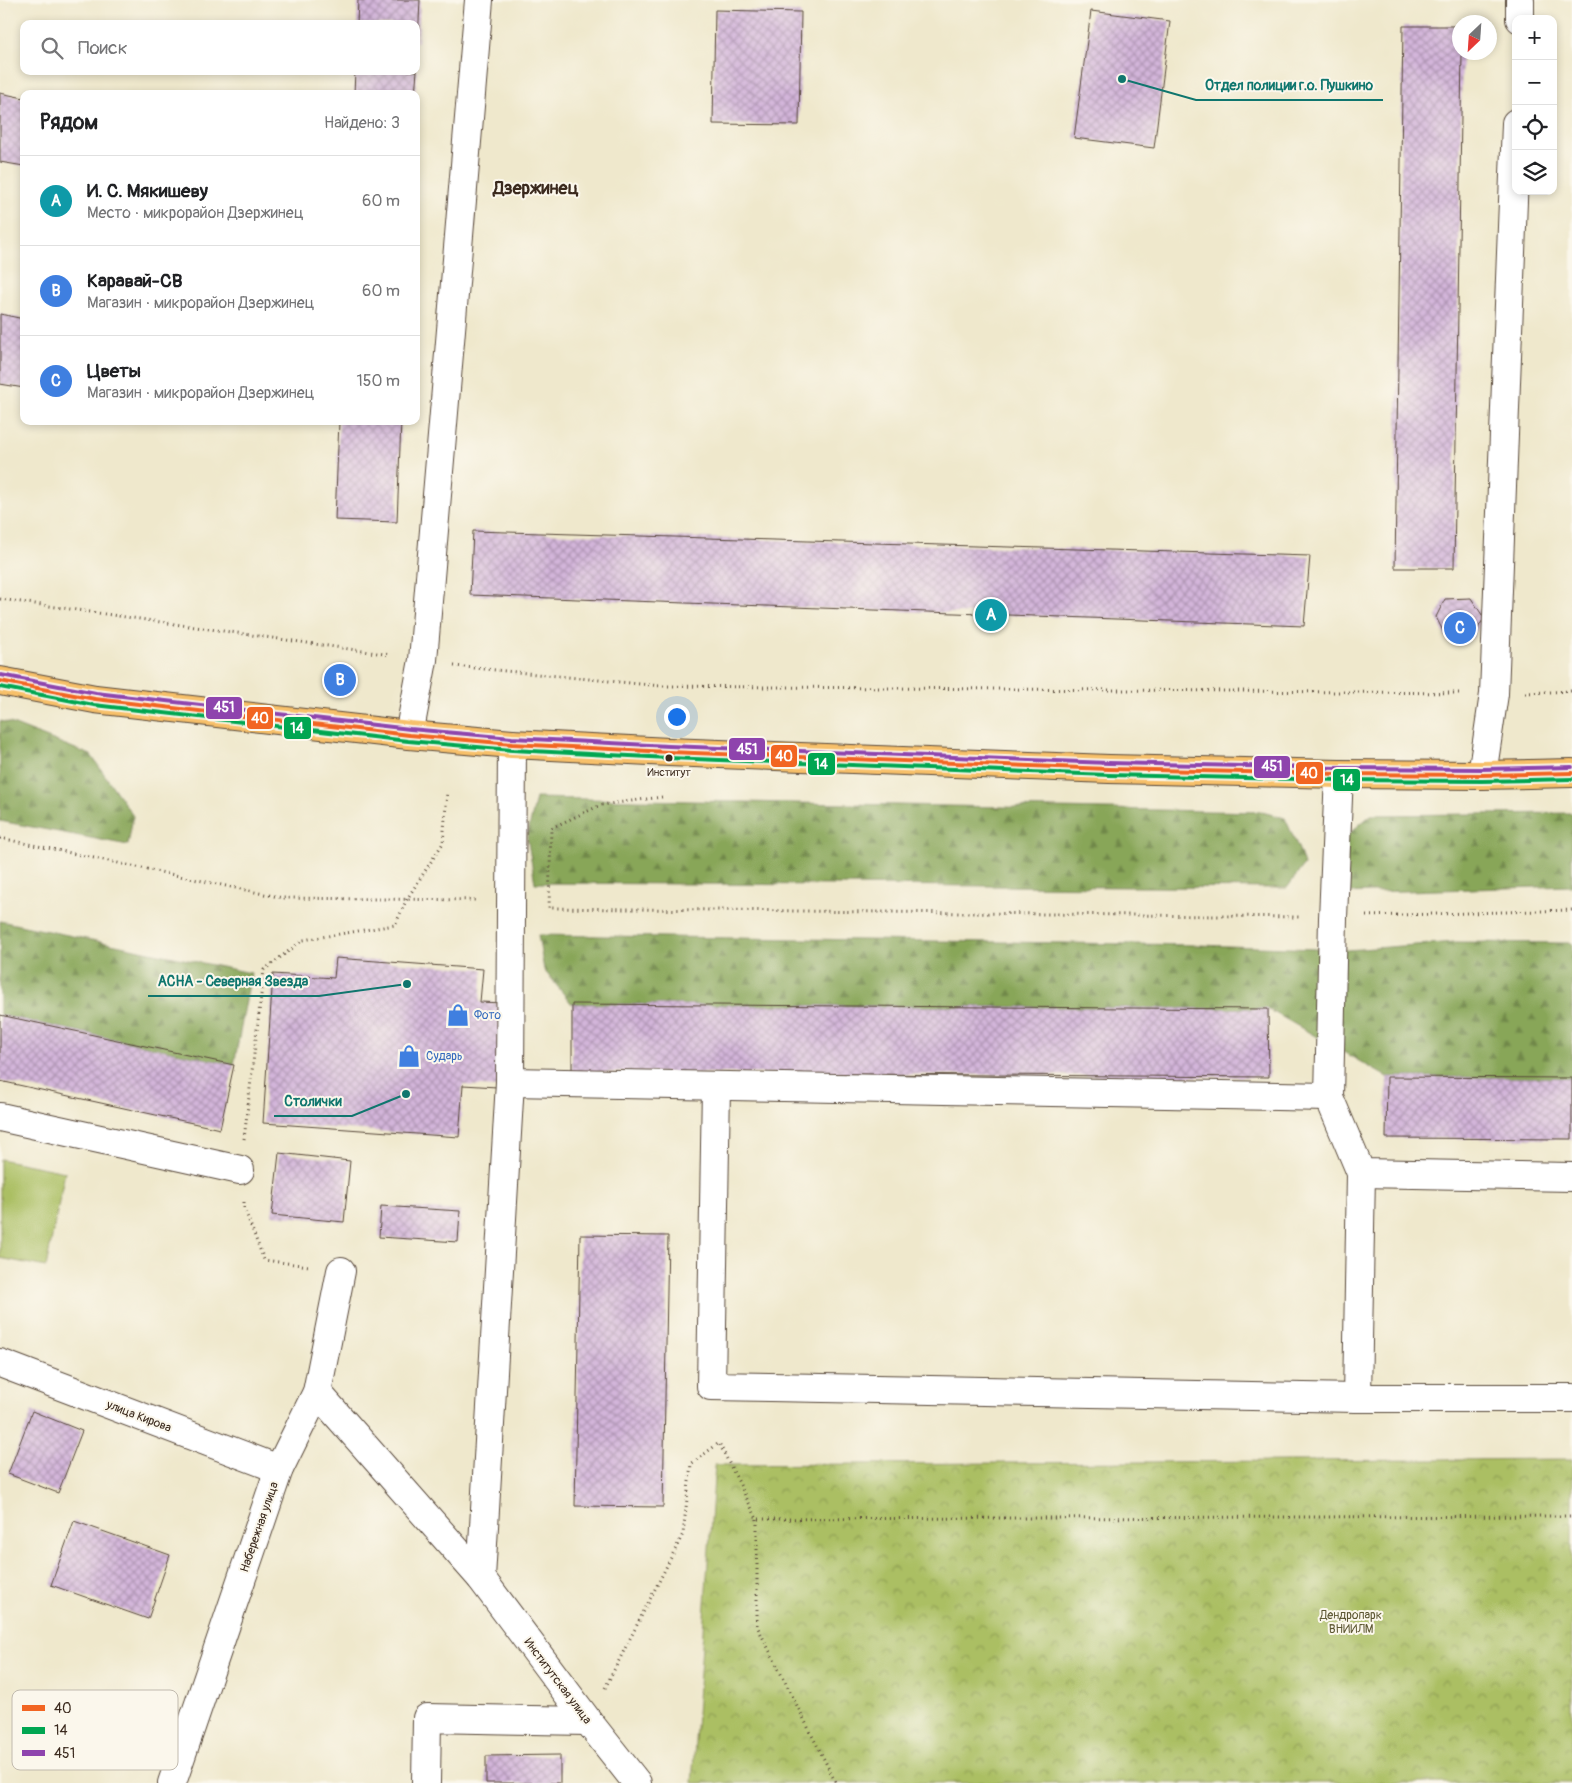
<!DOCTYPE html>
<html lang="ru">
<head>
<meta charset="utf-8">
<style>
  body { margin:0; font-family:Pangolin,sans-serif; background:#f2f2f2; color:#202124 }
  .controls { position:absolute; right:15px; top:15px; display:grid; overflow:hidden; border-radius:10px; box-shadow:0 2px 8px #0003 }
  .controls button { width:45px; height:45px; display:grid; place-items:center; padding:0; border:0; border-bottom:1px solid #e0e0e0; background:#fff; color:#202124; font:25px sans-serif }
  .compass { position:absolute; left:1452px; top:15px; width:45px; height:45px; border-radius:50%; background:#fff; box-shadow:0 2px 8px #0003; rotate:205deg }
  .you { position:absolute; left:676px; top:716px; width:18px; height:18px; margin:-12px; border:4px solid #fff; border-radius:50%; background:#1a73e8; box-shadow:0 0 0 8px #1a73e833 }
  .badge { display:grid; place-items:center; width:32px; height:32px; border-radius:50%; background:#1a73e8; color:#fff; font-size:16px; font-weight:700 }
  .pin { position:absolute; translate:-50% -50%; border:2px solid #fff; box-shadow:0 1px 5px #0006 }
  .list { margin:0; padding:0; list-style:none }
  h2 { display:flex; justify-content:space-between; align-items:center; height:65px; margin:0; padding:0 20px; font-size:21px }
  h2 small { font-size:16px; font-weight:400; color:#757577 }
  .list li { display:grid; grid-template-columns:32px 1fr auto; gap:15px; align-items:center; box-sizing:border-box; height:90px; padding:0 20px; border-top:1px solid #e0e0e0 }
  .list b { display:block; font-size:19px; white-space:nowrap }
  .list p { margin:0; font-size:16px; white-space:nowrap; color:#757577 }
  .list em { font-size:16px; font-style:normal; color:#757577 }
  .icon { flex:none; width:28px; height:28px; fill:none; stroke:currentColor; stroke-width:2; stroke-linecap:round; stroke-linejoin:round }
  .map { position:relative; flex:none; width:1572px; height:1783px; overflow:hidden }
  .search { position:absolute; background:#fff; box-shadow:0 2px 8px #0003; left:20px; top:20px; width:400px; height:55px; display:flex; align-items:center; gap:12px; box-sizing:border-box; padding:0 18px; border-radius:10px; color:#757577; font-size:19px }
  .panel { position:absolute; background:#fff; box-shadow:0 2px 8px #0003; left:20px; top:90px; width:400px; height:335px; border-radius:10px }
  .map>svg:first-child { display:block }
  .forest { fill:url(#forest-firs); stroke:#62683c }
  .park { fill:url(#park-crowns); stroke:#737440 }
  .garden { fill:#abbf63; stroke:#737440 }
  .building { fill:url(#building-cross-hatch) }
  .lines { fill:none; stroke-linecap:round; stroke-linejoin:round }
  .minor-casing { stroke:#564638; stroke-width:30 }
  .major-casing { stroke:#564638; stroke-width:30 }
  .path { stroke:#564638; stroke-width:3; stroke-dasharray:1 4; stroke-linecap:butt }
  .minor { stroke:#fff; stroke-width:28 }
  .major { stroke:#f7c06b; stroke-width:28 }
  .bus-1-casing { stroke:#fbf7ec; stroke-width:8 }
  .bus-2-casing { stroke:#fbf7ec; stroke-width:8 }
  .bus-3-casing { stroke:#fbf7ec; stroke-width:8 }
  .bus-1 { stroke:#f26522; stroke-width:4 }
  .bus-2 { stroke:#00a651; stroke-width:4 }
  .bus-3 { stroke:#8e44ad; stroke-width:4 }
  .bus-dot { fill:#3b2a1e; stroke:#fbf7ec; stroke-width:2 }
  .labels { text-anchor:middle; stroke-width:4; stroke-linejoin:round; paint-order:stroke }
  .bus-label { font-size:11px; fill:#3b2a1e; stroke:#fbf7ec }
  .shop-label { font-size:12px; fill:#366cbe; stroke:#fbf7ec; text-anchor:start }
  .street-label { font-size:12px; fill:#3b2a1e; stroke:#fbf7ec }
  .park-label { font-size:12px; fill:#5d5733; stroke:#fbf7ec }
  .district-label { font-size:18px; font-weight:bold; fill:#3b2a1e; stroke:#fbf7ec }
  .key { fill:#fbf7ec; stroke:#c1baae; stroke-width:1 }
  .key-label { font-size:14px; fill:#3b2a1e }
  .leader { fill:none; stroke:#0f766e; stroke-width:2 }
  .callout-dot { fill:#0f766e; stroke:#fbf7ec; stroke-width:2 }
  .callout-label { font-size:14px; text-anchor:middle; font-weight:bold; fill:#0f766e; stroke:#fbf7ec; stroke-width:4; stroke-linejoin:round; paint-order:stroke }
  .line-badge { stroke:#fbf7ec; stroke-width:2 }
  .badge-label { font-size:14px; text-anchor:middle; font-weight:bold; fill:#fff }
</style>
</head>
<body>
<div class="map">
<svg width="1572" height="1783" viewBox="0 0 1572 1783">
  <defs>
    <pattern id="forest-firs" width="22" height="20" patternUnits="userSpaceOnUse" patternTransform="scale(1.25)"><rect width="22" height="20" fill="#88a659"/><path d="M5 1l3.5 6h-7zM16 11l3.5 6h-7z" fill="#708749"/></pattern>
    <pattern id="park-crowns" width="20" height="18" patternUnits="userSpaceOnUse" patternTransform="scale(1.25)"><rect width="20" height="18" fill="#abbf63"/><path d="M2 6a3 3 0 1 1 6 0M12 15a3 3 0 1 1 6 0" fill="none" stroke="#8c9b51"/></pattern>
    <pattern id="building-cross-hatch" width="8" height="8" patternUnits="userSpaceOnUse" patternTransform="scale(1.25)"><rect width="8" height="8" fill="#d3b5da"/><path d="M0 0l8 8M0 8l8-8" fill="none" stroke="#ac93b0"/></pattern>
  </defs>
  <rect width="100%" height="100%" fill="#fbf7ec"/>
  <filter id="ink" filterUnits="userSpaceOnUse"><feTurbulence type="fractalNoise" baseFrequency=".02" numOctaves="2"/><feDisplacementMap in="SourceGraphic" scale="10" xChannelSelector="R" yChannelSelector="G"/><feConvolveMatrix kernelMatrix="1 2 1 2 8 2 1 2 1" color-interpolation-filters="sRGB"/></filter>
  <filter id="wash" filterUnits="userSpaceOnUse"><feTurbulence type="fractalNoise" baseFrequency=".0096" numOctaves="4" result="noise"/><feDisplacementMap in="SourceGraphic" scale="20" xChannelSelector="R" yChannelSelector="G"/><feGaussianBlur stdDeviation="1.12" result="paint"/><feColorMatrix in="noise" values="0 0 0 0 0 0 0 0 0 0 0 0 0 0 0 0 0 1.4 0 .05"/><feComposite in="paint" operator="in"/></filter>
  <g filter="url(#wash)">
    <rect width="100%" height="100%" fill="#efe8cc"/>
    <g class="forest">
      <polygon points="0,721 10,723 91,755 133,816 128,845 0,821"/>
      <polygon points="536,798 1262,812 1285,818 1300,852 1304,865 1287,888 535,883 527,837"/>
      <polygon points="1572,813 1572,886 1340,893 1345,837 1371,815"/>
      <polygon points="0,921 251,973 234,1065 0,1015"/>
      <polygon points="538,935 1199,945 1347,950 1455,942 1572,943 1572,1078 1387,1077 1268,1009 572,1004 544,970"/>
    </g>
    <polygon class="park" points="1572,1459 1572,1783 692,1783 715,1465"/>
    <polygon class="garden" points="0,1159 65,1172 46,1267 0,1258"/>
    <g id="blocks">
      <g class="building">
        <polygon points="358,0 420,0 418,42 416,42 416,24 357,24"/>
        <polygon points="715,10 801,12 799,125 713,124"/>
        <polygon points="1091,11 1170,21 1154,148 1074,138"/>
        <polygon points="1403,26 1460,26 1460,52 1462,52 1454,568 1395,568"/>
        <polygon points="355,71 417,71 415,94 354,94"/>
        <polygon points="0,93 24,98 24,166 0,162"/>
        <polygon points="0,314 24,319 24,388 0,384"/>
        <polygon points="339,421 401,421 397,522 335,520"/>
        <polygon points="473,531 1310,556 1304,626 470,595"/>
        <polygon points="1471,598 1484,618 1472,638 1446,637 1436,617 1445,599"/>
        <polygon points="336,958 483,969 480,1002 503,1003 497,1087 463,1085 459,1137 263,1123 273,974 334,978"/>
        <polygon points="572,1004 1268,1009 1269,1077 572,1072"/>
        <polygon points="0,1015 234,1065 220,1129 0,1081"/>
        <polygon points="1387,1077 1572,1078 1572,1139 1386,1138"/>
        <polygon points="279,1153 350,1161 344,1222 272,1215"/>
        <polygon points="381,1206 460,1211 458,1242 379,1237"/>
        <polygon points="580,1235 668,1236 663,1507 575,1506"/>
        <polygon points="32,1411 82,1431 58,1493 8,1474"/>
        <polygon points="74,1521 170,1555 148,1619 51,1585"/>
        <polygon points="560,1755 560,1783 486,1783 486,1756"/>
      </g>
    </g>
  </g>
  <g filter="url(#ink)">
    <use href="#blocks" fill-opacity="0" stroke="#564638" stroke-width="1"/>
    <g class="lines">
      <defs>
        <g id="minor">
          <polyline points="1520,19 1520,0"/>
          <polyline points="409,735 423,660 479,0"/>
          <polyline points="1339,774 1333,918 1329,1097 1361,1173 1572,1177"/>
          <polyline points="1482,775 1494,694 1516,123"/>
          <polyline points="510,1082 1329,1097"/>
          <polyline points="716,1086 711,1386 1357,1398 1361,1173"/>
          <polyline points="0,1117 240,1170"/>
          <polyline points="0,1363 279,1469"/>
          <polyline points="317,1392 481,1578 588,1721 637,1783"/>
          <polyline points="1357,1398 1572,1398"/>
          <polyline points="481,1578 510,1082 512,744"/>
          <polyline points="172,1783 279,1469 317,1392 341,1271"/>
          <polyline points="426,1783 427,1718 588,1721"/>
        </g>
        <polyline id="major" points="0,681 95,699 409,735 512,744 669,752 1109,769 1339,774 1482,775 1572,773"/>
      </defs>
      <use href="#minor" class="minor-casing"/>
      <use href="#major" class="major-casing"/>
      <g class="path">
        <polyline points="0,599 391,655"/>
        <polyline points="454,666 661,686 1461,693"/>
        <polyline points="1525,693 1572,691"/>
        <polyline points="662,797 601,805 551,828 549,908 1302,917"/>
        <polyline points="0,838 283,898 478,900"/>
        <polyline points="1366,916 1572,910"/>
        <polyline points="244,1139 264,970 303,940 395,925 407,899 443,843 447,792"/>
        <polyline points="244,1202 244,1208 264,1260 309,1266"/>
        <polyline points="757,1519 757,1626 836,1783"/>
        <polyline points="605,1688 683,1534 691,1464 719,1443 757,1519 1572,1516"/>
      </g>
      <use href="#minor" class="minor"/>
      <use href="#major" class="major"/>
      <defs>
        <polyline id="bus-1" points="0,681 95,699 409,735 512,744 669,752 1109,769 1339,774 1482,775 1572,773"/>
        <polyline id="bus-2" points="0,687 94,705 408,741 512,750 669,758 1109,775 1339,780 1482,781 1572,779"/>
        <polyline id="bus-3" points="1,675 96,693 410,729 512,738 669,746 1109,763 1339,768 1482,769 1572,767"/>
      </defs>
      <use href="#bus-1" class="bus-1-casing"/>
      <use href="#bus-2" class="bus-2-casing"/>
      <use href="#bus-3" class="bus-3-casing"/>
      <use href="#bus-1" class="bus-1"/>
      <use href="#bus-2" class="bus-2"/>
      <use href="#bus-3" class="bus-3"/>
    </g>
  </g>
  <defs>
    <symbol id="shop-bare" viewBox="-9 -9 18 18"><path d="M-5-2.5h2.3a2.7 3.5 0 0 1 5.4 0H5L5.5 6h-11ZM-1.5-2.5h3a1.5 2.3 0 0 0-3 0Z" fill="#3f7fe0" stroke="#fbf7ec" stroke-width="2.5" paint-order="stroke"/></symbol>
  </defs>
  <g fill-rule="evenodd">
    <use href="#shop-bare" x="442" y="999" width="32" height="32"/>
    <use href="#shop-bare" x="393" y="1040" width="32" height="32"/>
  </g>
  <circle class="bus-dot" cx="669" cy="758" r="4.5"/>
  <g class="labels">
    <g class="bus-label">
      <text x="669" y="776">Институт</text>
    </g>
    <g class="shop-label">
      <text x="474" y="1019">Фото</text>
      <text x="426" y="1060">Сударь</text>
    </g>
    <g class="street-label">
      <text transform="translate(139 1416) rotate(21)" y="4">улица Кирова</text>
      <text transform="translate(259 1527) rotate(-71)" y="4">Набережная улица</text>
      <text transform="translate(558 1681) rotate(53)" y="4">Институтская улица</text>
    </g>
    <g class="park-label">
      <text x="1351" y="1619">Дендропарк<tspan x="1351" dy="14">ВНИИЛМ</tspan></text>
    </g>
    <g class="district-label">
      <text x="536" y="194">Дзержинец</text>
    </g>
  </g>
  <rect x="12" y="1690" width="166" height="80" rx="8" class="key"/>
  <rect x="22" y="1705" width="23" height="6" fill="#f26522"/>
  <rect x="22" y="1727" width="23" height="7" fill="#00a651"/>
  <rect x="22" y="1750" width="23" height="6" fill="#8e44ad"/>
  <g class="key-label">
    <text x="54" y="1713">40</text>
    <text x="54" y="1735">14</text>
    <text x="54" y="1758">451</text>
  </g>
  <path class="leader" d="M1122 79L1196 100H1383M407 984L319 996H148M406 1094L352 1116H274"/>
  <g class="callout-dot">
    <circle cx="1122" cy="79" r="5"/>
    <circle cx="407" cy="984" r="5"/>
    <circle cx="406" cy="1094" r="5"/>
  </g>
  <g class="callout-label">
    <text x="1289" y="90">Отдел полиции г.о. Пушкино</text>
    <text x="233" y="986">АСНА - Северная Звезда</text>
    <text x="313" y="1106">Столички</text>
  </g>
  <g class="line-badge">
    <rect x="205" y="696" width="38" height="24" rx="5" fill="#8e44ad"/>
    <rect x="246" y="706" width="28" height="24" rx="5" fill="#f26522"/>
    <rect x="283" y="716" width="29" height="24" rx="5" fill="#00a651"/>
    <rect x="728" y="737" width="38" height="24" rx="5" fill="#8e44ad"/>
    <rect x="770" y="744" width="28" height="24" rx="5" fill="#f26522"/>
    <rect x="807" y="752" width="29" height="24" rx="5" fill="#00a651"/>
    <rect x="1253" y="755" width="38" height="24" rx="5" fill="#8e44ad"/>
    <rect x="1295" y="761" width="29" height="24" rx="5" fill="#f26522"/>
    <rect x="1332" y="768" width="29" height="24" rx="5" fill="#00a651"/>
  </g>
  <g class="badge-label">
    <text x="224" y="712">451</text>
    <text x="260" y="723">40</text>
    <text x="297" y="733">14</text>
    <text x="747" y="754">451</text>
    <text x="784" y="761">40</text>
    <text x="821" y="769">14</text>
    <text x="1272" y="771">451</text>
    <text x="1309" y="778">40</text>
    <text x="1347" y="785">14</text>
  </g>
</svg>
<div class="controls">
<button>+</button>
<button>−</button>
<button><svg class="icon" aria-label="locate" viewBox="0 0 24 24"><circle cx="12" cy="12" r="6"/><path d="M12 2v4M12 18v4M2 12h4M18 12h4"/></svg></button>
<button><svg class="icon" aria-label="layers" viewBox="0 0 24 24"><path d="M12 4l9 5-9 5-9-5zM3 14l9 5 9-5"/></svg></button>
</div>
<svg class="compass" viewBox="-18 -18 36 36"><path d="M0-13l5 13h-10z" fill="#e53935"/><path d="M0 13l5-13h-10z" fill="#757577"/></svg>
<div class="you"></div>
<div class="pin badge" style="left:991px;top:615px;background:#0f9aa8">A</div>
<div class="pin badge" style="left:340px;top:680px;background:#3f7fe0">B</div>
<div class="pin badge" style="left:1460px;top:628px;background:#3f7fe0">C</div>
<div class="search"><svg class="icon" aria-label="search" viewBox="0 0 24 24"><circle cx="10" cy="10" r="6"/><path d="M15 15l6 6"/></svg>Поиск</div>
<section class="panel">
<h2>Рядом<small>Найдено: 3</small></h2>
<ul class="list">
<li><span class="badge" style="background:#0f9aa8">A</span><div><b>И. С. Мякишеву</b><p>Место · микрорайон Дзержинец</p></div><em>60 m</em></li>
<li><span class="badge" style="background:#3f7fe0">B</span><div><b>Каравай-СВ</b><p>Магазин · микрорайон Дзержинец</p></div><em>60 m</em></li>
<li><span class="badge" style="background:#3f7fe0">C</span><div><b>Цветы</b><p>Магазин · микрорайон Дзержинец</p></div><em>150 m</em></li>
</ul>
</section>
</div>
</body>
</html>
